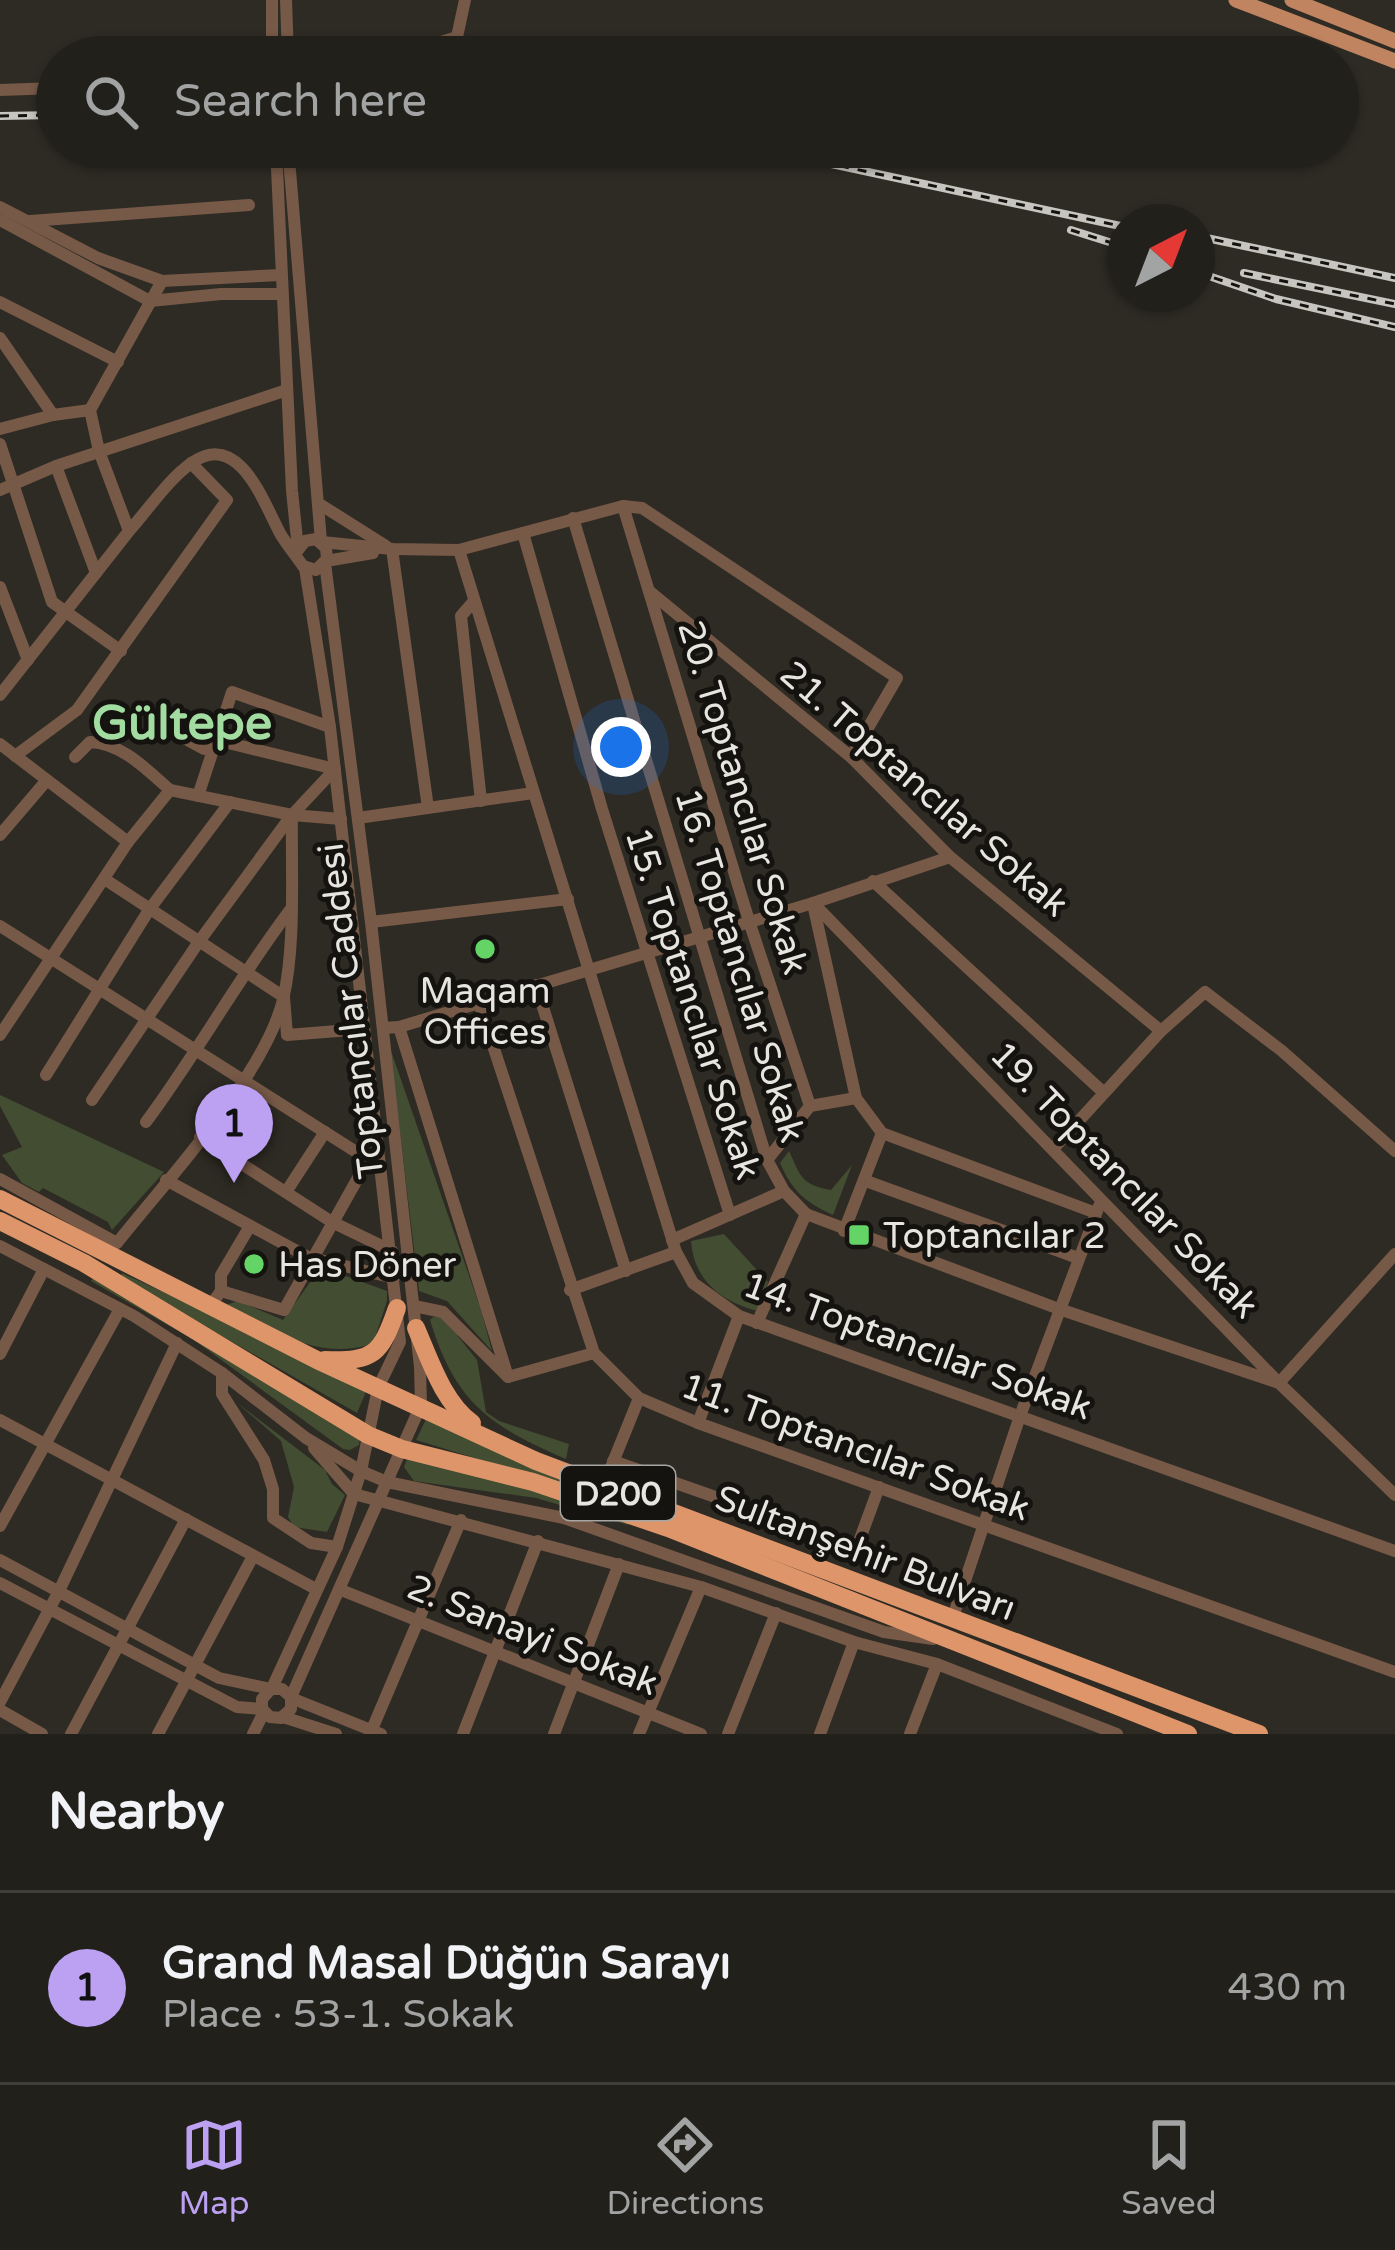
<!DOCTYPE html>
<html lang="en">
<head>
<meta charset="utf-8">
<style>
  body { margin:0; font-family:"Varela Round",sans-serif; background:#2a2824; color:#f1f3f6 }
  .compass { position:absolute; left:1107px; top:204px; width:108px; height:108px; border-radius:50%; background:#22201b; box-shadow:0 3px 9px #0004; rotate:42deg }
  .you { position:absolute; left:621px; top:747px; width:42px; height:42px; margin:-30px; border:9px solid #fff; border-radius:50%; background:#1a73e8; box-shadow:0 0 0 18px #1a73e833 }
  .badge { display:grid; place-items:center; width:78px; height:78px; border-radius:50%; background:#bca0f2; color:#111; font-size:39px; font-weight:700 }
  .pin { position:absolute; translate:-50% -99px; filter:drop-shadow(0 3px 6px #0008) }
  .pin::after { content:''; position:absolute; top:63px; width:42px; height:36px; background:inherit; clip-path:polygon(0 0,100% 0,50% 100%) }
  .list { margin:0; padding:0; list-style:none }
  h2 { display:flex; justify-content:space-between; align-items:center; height:156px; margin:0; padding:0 48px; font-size:51px }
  h2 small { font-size:39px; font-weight:400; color:#a2a3a3 }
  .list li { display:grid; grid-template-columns:78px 1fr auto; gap:36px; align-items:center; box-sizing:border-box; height:192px; padding:0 48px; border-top:3px solid #3f3e3a }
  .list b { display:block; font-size:45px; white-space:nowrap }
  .list p { margin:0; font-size:39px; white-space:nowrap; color:#a2a3a3 }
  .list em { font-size:39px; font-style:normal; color:#a2a3a3 }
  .icon { flex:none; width:66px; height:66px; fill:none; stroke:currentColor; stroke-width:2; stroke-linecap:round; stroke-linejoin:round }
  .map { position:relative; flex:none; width:1395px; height:1734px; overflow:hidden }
  .search { position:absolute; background:#22201b; box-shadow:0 3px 9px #0004; left:36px; right:36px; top:36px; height:132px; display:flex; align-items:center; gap:30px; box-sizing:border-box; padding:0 42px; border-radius:66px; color:#a2a3a3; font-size:45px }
  .sheet { height:348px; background:#22201b }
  nav { display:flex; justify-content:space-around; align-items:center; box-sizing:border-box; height:168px; border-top:3px solid #3f3e3a; background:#22201b; font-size:33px; color:#a2a3a3 }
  nav a { display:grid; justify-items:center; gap:6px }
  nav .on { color:#bca0f2 }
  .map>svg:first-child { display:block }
  .green { fill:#424d32 }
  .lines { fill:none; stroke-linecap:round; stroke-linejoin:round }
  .minor { stroke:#775947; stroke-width:12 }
  .major { stroke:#c18460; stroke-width:15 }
  .highway { stroke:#df956a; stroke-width:18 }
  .rail-casing { stroke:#c7c5bf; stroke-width:8 }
  .rail { stroke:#151310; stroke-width:3; stroke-dasharray:9; stroke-linecap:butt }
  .poi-dot { fill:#65d467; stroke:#151310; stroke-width:4.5 }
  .labels { text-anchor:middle; stroke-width:10; stroke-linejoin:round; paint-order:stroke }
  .shield { fill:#151310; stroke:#a8a6a2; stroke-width:3 }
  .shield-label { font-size:33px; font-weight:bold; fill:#e7e5e0 }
  .street-label { font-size:36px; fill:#e7e5e0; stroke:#151310 }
  .poi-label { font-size:36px; fill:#e7e5e0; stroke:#151310; text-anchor:start }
  .district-label { font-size:48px; font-weight:bold; fill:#a3dca1; stroke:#151310 }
</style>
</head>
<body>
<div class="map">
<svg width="1395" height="1734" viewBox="0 0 1395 1734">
  <rect width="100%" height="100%" fill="#2e2b24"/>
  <g class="green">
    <polygon points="390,1048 481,1310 492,1351 447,1301 419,1291"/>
    <polygon points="0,1095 164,1172 112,1230 108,1222 43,1188 39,1192 22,1183 2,1155 22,1147 0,1106"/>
    <path d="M789 1151C800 1174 800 1185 831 1190L852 1165 833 1215C805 1202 792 1191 780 1163Z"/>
    <path d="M724 1234 768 1282 758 1311C721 1302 694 1280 691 1241Z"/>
    <path d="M321 1267 387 1291V1301L373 1344C313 1361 278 1331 226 1305L238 1301 283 1320Z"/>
    <polygon points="122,1273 368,1387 357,1413 120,1278"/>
    <polygon points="93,1278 360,1437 359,1445 350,1450 343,1449 194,1340 91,1281"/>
    <path d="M433 1317H442L458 1330 457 1335 477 1360 486 1412 499 1421 569 1444 566 1459C490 1426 455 1403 430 1320Z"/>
    <polygon points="236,1402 325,1470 332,1484 345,1495 327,1532 294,1527 288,1517 294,1487 281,1441"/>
    <polygon points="429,1413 696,1526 416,1440"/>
    <polygon points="416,1454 631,1520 628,1525 536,1498 414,1481 404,1467 408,1457"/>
  </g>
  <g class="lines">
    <g class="minor">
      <polyline points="286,0 288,57"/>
      <polyline points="272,57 272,0"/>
      <polyline points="393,57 457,37 465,0"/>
      <polyline points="0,90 57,88"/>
      <polyline points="276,147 292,491 298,549"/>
      <polyline points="288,147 321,541"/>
      <polyline points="0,207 98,258 162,281 281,275"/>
      <polyline points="0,220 150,301 221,294 282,294"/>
      <polyline points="30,221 249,205"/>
      <polyline points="0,302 118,362"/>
      <polyline points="0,338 53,415"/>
      <polyline points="0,429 53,415 90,410"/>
      <polyline points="0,444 52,602 121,651"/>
      <polyline points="56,466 96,573"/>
      <polyline points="0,490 56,466 287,390"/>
      <polyline points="321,505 386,546"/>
      <polyline points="623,506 749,921 810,1106"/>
      <polyline points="573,518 767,1160 784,1191 806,1214 1059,1309 1279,1383 1395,1254"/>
      <path d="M129 531C148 510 169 478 193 462 241 430 265 507 281 535 288 546 296 556 303 566L316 570 327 559 326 548 316 539 305 541 298 550"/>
      <polyline points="523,533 602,809 730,1215"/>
      <polyline points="322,542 392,549 459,550 623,506 642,508 897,678 851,757"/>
      <polyline points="392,549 428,808"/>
      <polyline points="459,550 676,1252 693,1283 739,1316 1395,1551"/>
      <polyline points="326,561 373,553"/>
      <polyline points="0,587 28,660"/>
      <polyline points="649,591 851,757 950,857 1161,1031"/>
      <polyline points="474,601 461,616 481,801"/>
      <polyline points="0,695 129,531 99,451 90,410 162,281"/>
      <polyline points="0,744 128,842"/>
      <polyline points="15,756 77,710 227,500 191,463"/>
      <path d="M75 757 90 742C122 743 147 770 170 790"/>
      <polyline points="198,796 232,692 330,727"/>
      <polyline points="358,818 533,793"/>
      <polyline points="0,835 47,780"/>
      <polyline points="106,880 284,997 287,1035 363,1029"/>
      <polyline points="873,881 1103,1092"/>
      <polyline points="813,903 1279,1383 1395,1495"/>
      <polyline points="813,904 856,1098 882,1133 1096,1213"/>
      <polyline points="371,922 568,899"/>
      <polyline points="0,926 380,1167"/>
      <polyline points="536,985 626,1271"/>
      <polyline points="478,1000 594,1353 639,1398 698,1423 1395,1672"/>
      <polyline points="399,1027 508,1377"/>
      <polyline points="383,1028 399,1027 813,903 950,857"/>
      <polyline points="0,1035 128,842 170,790 292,815 341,819"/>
      <polyline points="46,1075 149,910 230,802"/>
      <polyline points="92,1100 198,943 291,816"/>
      <path d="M146 1122C197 1053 238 979 290 910"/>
      <polyline points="200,1137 332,1222 392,1251"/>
      <polyline points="1054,1148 1161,1031 1205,992 1282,1051 1395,1151"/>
      <polyline points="767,1160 810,1106 856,1098"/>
      <path d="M0 1179 117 1243C167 1180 264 1076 283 1000 296 944 291 873 292 815L335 769 216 740 204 749 160 725"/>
      <polyline points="166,1180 308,1257 394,1278"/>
      <polyline points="866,1181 1078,1258"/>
      <polyline points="286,1192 325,1132"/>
      <polyline points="844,1231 882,1133"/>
      <polyline points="672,1240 784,1191"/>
      <polyline points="0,1246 134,1316 222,1373 306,1438 361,1471 387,1482 564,1518 884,1632 933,1639"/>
      <polyline points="570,1290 676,1252"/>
      <polyline points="221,1291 221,1275 250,1226"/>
      <polyline points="210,1306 221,1291 284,1310 368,1160"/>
      <polyline points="414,1306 443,1312 508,1377 594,1353"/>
      <polyline points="757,1323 806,1214"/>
      <polyline points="0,1354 44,1269"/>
      <polyline points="222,1373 222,1394 264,1460 273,1489 273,1518 311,1543 337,1547"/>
      <polyline points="0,1420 316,1589"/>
      <polyline points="698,1423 739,1316"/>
      <polyline points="314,1448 354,1494 701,1587 854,1642 937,1664 1117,1734"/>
      <polyline points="613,1461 857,1547 879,1487"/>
      <polyline points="603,1487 639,1398"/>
      <polyline points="0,1526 120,1309"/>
      <polyline points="0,1560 219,1678 271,1689"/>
      <polyline points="0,1583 237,1707 262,1709 270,1717 281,1718 291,1709 291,1697 282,1689 271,1689 262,1699 262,1709"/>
      <polyline points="341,1590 701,1734"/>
      <polyline points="952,1620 1020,1416 1099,1206"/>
      <polyline points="272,1688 337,1547 361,1471 378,1388 400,1342 330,727 305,568"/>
      <polyline points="291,1697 421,1405 420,1367 371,922 325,563"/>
      <polyline points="291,1698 381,1734"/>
      <polyline points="0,1702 59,1591 177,1343"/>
      <polyline points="0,1710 42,1734"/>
      <polyline points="283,1717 336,1734"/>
      <polyline points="71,1734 186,1519"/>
      <polyline points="158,1734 252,1558"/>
      <polyline points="253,1734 264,1712"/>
      <polyline points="370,1734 461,1520"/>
      <polyline points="463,1734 538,1541"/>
      <polyline points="554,1734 619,1564"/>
      <polyline points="639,1734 701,1587"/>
      <polyline points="728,1734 776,1613"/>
      <polyline points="820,1734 854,1642"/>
      <polyline points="910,1734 937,1664"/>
    </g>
    <g class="major">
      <polyline points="1236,0 1395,61"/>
      <polyline points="1292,0 1395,41"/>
    </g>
    <g class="highway">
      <polyline points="0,1199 317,1360 536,1461 1259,1734"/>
      <polyline points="0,1221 84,1263 368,1435 402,1449 533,1482 668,1528 1188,1734"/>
      <path d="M416 1328C430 1360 443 1402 472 1423"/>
      <path d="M325 1360C374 1362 381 1354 397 1308"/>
    </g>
    <defs>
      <g id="rail">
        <polyline points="0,116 57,115"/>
        <polyline points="752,147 1125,227"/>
        <polyline points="1071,230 1125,247"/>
        <polyline points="1197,236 1395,278"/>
        <polyline points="1197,272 1276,299 1395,327"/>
        <polyline points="1244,273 1395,304"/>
      </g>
    </defs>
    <use href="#rail" class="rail-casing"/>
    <use href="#rail" class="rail"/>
  </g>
  <g class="poi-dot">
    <circle cx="485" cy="949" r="12"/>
    <rect x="847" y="1223" width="24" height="24" rx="6"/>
    <circle cx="254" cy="1264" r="12"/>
  </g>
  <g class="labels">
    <rect class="shield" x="561" y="1466" width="114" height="54" rx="9"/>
    <g class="shield-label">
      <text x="618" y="1505">D200</text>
    </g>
    <g class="street-label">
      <text transform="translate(925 788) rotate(41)" y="13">21. Toptancılar Sokak</text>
      <text transform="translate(744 797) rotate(73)" y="13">20. Toptancılar Sokak</text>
      <text transform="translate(741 965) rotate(73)" y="13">16. Toptancılar Sokak</text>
      <text transform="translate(694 1003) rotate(72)" y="13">15. Toptancılar Sokak</text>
      <text transform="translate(350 1011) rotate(-97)" y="13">Toptancılar Caddesi</text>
      <text transform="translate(1125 1179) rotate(46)" y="13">19. Toptancılar Sokak</text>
      <text transform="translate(918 1345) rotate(20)" y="13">14. Toptancılar Sokak</text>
      <text transform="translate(856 1446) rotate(20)" y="13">11. Toptancılar Sokak</text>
      <text transform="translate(866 1552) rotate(21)" y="13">Sultanşehir Bulvarı</text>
      <text transform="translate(533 1634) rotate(22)" y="13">2. Sanayi Sokak</text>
    </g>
    <g class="poi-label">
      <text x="485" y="1003" text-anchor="middle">Maqam<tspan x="485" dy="41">Offices</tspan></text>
      <text x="883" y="1248">Toptancılar 2</text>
      <text x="278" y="1277">Has Döner</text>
    </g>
    <g class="district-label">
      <text x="182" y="739">Gültepe</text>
    </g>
  </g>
</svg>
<svg class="compass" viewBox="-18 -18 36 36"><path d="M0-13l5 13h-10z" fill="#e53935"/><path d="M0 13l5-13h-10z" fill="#a2a3a3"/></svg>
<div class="you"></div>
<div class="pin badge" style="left:234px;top:1183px">1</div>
<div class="search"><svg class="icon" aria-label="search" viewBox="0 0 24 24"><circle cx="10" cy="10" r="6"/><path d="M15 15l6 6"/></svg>Search here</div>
</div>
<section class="sheet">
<h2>Nearby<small></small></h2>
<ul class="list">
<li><span class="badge">1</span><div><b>Grand Masal Düğün Sarayı</b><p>Place · 53-1. Sokak</p></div><em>430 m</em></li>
</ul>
</section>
<nav>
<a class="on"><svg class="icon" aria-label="map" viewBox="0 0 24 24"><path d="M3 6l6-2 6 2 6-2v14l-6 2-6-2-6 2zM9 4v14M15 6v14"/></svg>Map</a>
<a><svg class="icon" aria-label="directions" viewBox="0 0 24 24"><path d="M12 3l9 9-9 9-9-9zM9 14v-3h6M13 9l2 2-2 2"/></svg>Directions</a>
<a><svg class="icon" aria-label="saved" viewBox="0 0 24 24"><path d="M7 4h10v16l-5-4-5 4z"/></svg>Saved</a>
</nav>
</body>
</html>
